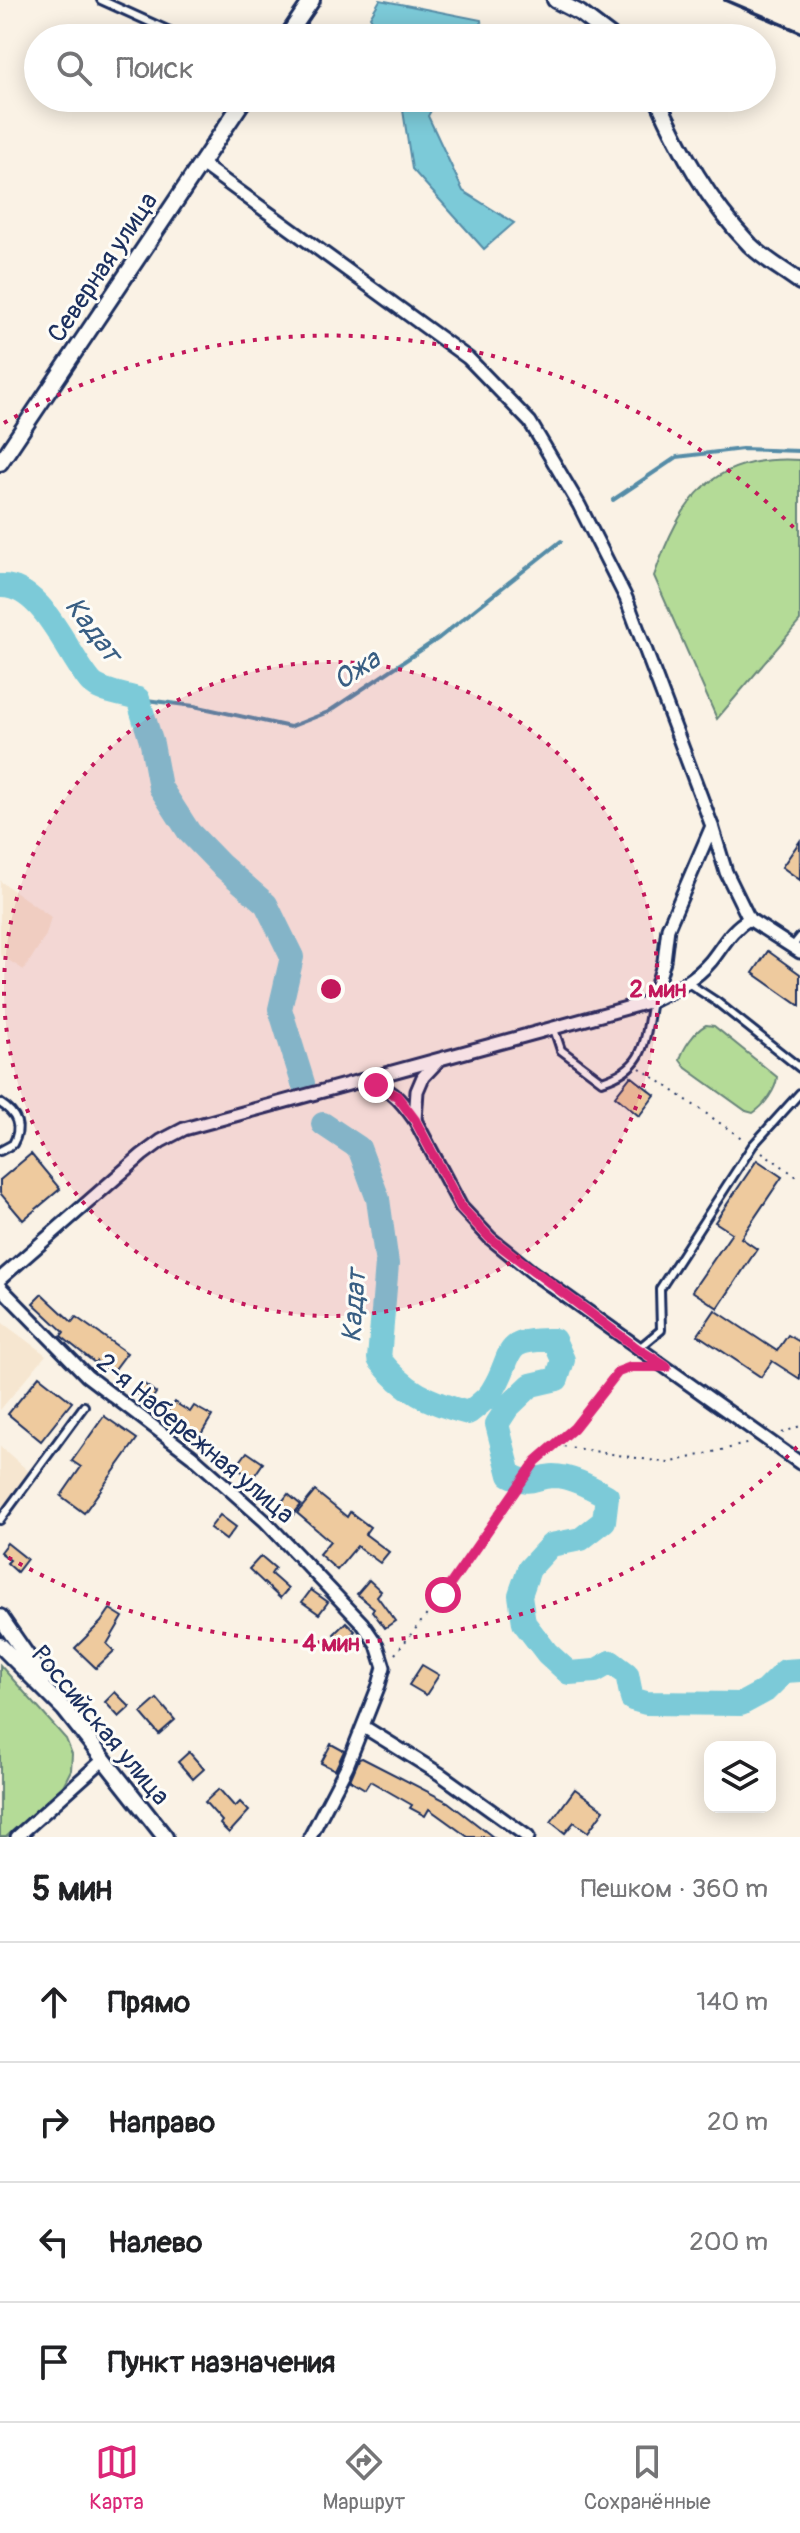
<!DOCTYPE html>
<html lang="ru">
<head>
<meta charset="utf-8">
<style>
  body { margin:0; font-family:Pangolin,sans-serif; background:#f2f2f2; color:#202124 }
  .controls { position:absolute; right:24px; bottom:24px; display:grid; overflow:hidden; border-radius:16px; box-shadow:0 4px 20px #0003 }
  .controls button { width:72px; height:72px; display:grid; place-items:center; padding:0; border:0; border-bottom:2px solid #e0e0e0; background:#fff; color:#202124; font:40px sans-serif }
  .stop { position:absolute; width:24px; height:24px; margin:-18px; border:6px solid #db2777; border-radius:50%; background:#fff }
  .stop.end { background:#db2777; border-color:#fff; box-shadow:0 2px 8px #0008 }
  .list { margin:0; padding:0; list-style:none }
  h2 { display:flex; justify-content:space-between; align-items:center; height:104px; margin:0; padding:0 32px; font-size:34px }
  h2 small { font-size:26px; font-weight:400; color:#757577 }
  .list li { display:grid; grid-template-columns:52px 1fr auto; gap:24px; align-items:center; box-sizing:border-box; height:120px; padding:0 32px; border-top:2px solid #e0e0e0 }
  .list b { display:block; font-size:30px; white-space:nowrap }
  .list em { font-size:26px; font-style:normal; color:#757577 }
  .icon { flex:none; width:44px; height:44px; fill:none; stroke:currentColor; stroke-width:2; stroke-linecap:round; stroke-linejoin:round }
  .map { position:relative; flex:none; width:800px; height:1837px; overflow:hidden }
  .search { position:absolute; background:#fff; box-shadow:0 4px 20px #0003; left:24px; right:24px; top:24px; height:88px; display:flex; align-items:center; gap:20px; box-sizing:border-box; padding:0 28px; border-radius:44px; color:#757577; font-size:30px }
  .sheet { height:584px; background:#fff }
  nav { display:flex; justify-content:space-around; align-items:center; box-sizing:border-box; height:112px; border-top:2px solid #e0e0e0; background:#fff; font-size:22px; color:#757577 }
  nav a { display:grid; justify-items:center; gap:4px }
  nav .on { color:#db2777 }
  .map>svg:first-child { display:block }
  .built { fill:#f6e6d0 }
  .green { fill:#b4db97; stroke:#68857a; stroke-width:2 }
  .water { fill:#7bcad8; stroke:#558ca7; stroke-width:2 }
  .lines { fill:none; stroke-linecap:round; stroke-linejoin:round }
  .stream { stroke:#558ca7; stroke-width:4 }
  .river { stroke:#7bcad8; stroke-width:24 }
  .building { fill:#eeca9e; stroke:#1b2f5e; stroke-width:2 }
  .service-casing { stroke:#1b2f5e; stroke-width:12 }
  .minor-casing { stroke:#1b2f5e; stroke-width:17 }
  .tertiary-casing { stroke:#1b2f5e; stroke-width:20 }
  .path { stroke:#1b2f5e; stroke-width:2; stroke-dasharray:2 6; stroke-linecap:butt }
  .service { stroke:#fdfcf7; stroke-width:6 }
  .minor { stroke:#fdfcf7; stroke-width:11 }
  .tertiary { stroke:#fdfcf7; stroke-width:14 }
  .rail { stroke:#1b2f5e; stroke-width:4 }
  .route { stroke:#db2777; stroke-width:10 }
  .ring { fill:none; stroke:#c2185b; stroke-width:4; stroke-dasharray:4 8 }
  .labels { text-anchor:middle; stroke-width:6; stroke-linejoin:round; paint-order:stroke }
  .street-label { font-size:26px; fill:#1b2f5e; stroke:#fdfcf7 }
  .water-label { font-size:28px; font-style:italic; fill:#385e83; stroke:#fdfcf7 }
  .centre { fill:#c2185b; stroke:#fdfcf7; stroke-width:4 }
  .ring-label { font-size:24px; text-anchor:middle; font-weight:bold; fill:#c2185b; stroke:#fdfcf7; stroke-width:6; stroke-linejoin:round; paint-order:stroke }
</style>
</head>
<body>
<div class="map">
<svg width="800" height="1837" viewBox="0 0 800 1837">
  <rect width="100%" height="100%" fill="#faf2e5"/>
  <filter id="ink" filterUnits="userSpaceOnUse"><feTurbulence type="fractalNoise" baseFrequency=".0125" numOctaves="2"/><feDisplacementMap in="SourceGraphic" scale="16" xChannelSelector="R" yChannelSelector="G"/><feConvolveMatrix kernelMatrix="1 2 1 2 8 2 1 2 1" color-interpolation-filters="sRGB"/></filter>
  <g filter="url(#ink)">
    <g class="built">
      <polygon points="0,881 51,917 46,935 24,970 0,955"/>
      <polygon points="0,1321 46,1355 0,1410"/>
      <polygon points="0,1446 34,1476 7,1510 0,1503"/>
    </g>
    <g class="green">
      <path d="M800 460V621L717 719 654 576C681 499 711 454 800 460Z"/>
      <path d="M706 1025 714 1026 777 1077C776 1090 764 1106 753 1113L746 1111 686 1068 680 1060C683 1048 695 1031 706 1025Z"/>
      <polygon points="0,1665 66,1739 72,1754 71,1770 63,1786 6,1837 0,1837"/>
    </g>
    <g class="water">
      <polygon points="380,0 481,20 483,38 383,38 370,17"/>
      <polygon points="395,98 438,98 428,116 463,191 514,223 484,249 412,169 403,110"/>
    </g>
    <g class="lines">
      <g class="stream">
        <polyline points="613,500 677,457 742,449 800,451"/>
        <polyline points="138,699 194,706 290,727 328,712 439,638 561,541"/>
      </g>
      <g class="river">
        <path d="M0 586C43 584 67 655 91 682 100 692 125 695 138 699L152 744 160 787 189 832 221 865 266 904 292 957 280 1009 303 1083"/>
        <path d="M323 1124 359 1148 378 1199 387 1264 379 1359C405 1392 428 1402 468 1413 476 1407 487 1399 492 1391 515 1356 498 1338 554 1340L563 1360 557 1379 531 1385 508 1407 497 1424 510 1475C534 1487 531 1477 553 1476 571 1476 592 1488 607 1496L604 1521 581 1539 551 1545 529 1569 520 1595 524 1623 547 1653 569 1673 595 1671 611 1662 627 1674 632 1699 646 1703 741 1704 765 1691 785 1671 800 1670"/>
      </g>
    </g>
    <g class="building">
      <polygon points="800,841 800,880 782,867"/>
      <polygon points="768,951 800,974 800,1006 753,973"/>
      <polygon points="631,1076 655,1095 639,1116 615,1096"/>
      <polygon points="31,1154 60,1189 23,1220 0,1193 0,1180"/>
      <polygon points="757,1160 782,1177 741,1238 757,1249 718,1308 692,1291 732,1233 715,1222"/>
      <polygon points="42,1294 72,1322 76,1317 127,1353 112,1373 96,1361 95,1363 61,1336 64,1332 33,1303"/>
      <polygon points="715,1310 777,1351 788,1335 800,1342 800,1379 772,1361 761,1377 698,1335"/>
      <polygon points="39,1376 72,1402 41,1441 8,1414"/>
      <polygon points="143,1383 156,1393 149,1403 136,1393"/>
      <polygon points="174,1402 190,1412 194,1406 212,1416 198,1439 164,1417"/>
      <polygon points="104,1416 137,1439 84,1513 61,1496 81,1467 72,1461"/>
      <polygon points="247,1452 263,1463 252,1479 236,1467"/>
      <polygon points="315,1491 347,1517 350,1512 370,1527 365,1534 389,1552 380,1563 357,1546 337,1570 319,1554 330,1541 297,1513"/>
      <polygon points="288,1494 301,1505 288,1521 275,1511"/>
      <polygon points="220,1515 236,1527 226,1540 210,1528"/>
      <polygon points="7,1543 27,1559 17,1572 7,1563 10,1560 0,1552"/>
      <polygon points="261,1556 275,1568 271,1574 288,1589 280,1598 249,1569"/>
      <polygon points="369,1580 381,1591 377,1596 395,1621 385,1628 372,1611 374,1608 357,1594"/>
      <polygon points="311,1590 328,1602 319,1614 302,1602"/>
      <polygon points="110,1609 123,1617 107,1644 114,1651 96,1668 75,1648 101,1622"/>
      <polygon points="346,1622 355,1631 343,1643 334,1634"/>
      <polygon points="422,1665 439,1675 426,1695 409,1685"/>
      <polygon points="115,1692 130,1707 119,1717 105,1702"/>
      <polygon points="157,1699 175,1720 159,1734 141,1713"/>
      <polygon points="331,1744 344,1751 335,1770 321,1763"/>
      <polygon points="189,1752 204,1769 193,1779 178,1762"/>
      <polygon points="362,1758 448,1802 493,1837 468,1837 429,1809 425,1816 410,1808 412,1805 370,1781 365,1789 350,1780 359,1759"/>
      <polygon points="219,1789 235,1807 240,1802 249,1811 229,1833 220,1824 222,1821 205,1802"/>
      <polygon points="575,1789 604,1810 588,1832 574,1822 565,1833 551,1822"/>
    </g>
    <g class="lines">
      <defs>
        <g id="service">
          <polyline points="101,0 185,38"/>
          <polyline points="792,947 800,937"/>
          <polyline points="688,983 717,1002 800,1068"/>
          <path d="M554 1029 561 1050 602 1081C647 1067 644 1042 652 1001"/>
          <path d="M0 1103C16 1113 23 1126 13 1144L0 1151"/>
          <polyline points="638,1349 661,1330 660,1289 753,1145 800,1093"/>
          <polyline points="0,1520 84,1406"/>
        </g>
        <g id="minor">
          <polyline points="200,163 468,358 530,422 579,505 626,598 712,826 726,872 749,919 800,952"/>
          <polyline points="652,1001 664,961 668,928 712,826"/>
          <polyline points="438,1061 423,1077 417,1091 415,1120 461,1207 490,1238 532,1272 800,1463"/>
          <path d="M364 1083C391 1087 400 1099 415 1120"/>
          <path d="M0 1279 142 1155 161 1141 184 1129 652 1001C674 990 694 981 711 961 724 945 730 930 749 919"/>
          <polyline points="0,1287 87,1376 192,1456 265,1521 362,1623 377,1645 384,1667 379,1685 347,1766 310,1837"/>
          <polyline points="364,1727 440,1774 528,1837"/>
          <polyline points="17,1837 103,1760"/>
        </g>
        <g id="tertiary">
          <polyline points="555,0 580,13 613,38"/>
          <polyline points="286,38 312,0"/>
          <path d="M657 98C681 152 708 201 750 245 764 259 784 270 800 282"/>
          <polyline points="0,463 245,98"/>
          <polyline points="0,1617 43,1679"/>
          <polyline points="0,1645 64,1709 165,1837"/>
        </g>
      </defs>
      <use href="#service" class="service-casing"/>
      <use href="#minor" class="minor-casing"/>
      <use href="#tertiary" class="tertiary-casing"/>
      <g class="path">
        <polyline points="640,1068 743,1139"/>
        <polyline points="762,1152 800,1179"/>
        <polyline points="782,1433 800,1426"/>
        <polyline points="556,1445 668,1463 750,1443"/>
        <polyline points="395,1654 443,1595 536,1461 574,1428 618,1372 624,1368 642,1367"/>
      </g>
      <use href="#service" class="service"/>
      <use href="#minor" class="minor"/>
      <use href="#tertiary" class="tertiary"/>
      <polyline class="rail" points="725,0 800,32"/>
    </g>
  </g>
  <g class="lines" filter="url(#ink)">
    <polyline class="route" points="376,1085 397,1096 415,1120 461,1207 490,1238 638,1349 667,1367 631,1367 618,1372 574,1428 536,1461 443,1595"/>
  </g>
  <circle cx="331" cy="989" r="327" fill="#c2185b" fill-opacity=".12"/>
  <g class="ring">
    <circle cx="331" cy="989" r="327"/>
    <path d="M797 1447A654 654 0 0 1 4 1555M4 423A654 654 0 0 1 797 531"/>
  </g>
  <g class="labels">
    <g class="street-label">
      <text transform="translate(102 267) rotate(-56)" y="9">Северная улица</text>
      <text transform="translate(196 1438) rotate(40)" y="9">2-я Набережная улица</text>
      <text transform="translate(101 1725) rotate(50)" y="9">Российская улица</text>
    </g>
    <g class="water-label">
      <text transform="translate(94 629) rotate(53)" y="10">Кадат</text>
      <text transform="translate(356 669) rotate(-33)" y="10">Ожа</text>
      <text transform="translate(353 1306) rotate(-86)" y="10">Кадат</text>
    </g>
  </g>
  <circle cx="331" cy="989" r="12" class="centre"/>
  <g class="ring-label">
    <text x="658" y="997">2 мин</text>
    <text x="331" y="1651">4 мин</text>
  </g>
</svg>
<div class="controls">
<button><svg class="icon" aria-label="layers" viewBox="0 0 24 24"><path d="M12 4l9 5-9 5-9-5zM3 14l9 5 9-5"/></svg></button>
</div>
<div class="stop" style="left:443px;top:1595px"></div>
<div class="stop end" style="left:376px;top:1085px"></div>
<div class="search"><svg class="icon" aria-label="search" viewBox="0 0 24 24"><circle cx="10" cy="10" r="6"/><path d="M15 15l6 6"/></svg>Поиск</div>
</div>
<section class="sheet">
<h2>5 мин<small>Пешком · 360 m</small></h2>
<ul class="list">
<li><svg class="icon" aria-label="ahead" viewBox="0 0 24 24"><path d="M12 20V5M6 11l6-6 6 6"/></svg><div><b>Прямо</b></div><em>140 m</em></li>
<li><svg class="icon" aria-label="right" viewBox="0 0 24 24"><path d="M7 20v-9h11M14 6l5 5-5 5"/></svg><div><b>Направо</b></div><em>20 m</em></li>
<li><svg class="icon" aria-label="left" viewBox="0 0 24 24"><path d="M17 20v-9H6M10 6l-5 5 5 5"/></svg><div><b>Налево</b></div><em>200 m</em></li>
<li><svg class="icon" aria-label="arrive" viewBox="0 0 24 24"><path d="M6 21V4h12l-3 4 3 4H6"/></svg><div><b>Пункт назначения</b></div></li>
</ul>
</section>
<nav>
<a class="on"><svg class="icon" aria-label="map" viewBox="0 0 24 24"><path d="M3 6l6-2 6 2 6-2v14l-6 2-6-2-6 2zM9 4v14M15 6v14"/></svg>Карта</a>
<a><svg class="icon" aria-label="directions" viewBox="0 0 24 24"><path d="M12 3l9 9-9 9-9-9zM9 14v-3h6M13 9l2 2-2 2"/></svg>Маршрут</a>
<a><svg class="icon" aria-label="saved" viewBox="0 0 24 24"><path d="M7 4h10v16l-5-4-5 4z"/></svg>Сохранённые</a>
</nav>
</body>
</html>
